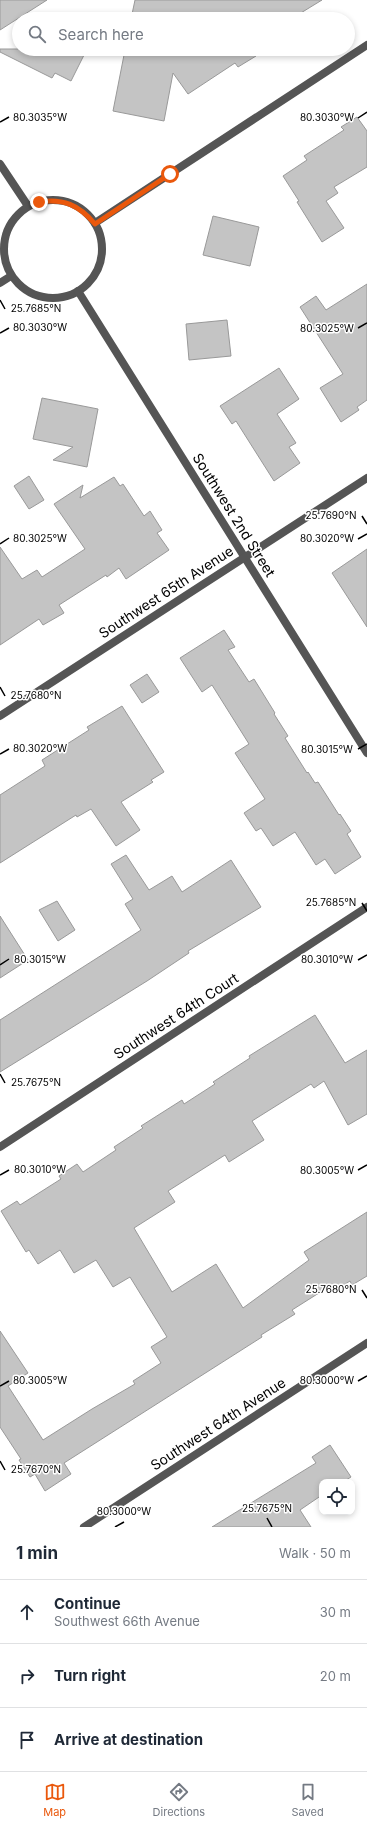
<!DOCTYPE html>
<html lang="en">
<head>
<meta charset="utf-8">
<style>
  body { margin:0; font-family:Inter,sans-serif; background:#f6f6f7; color:#1f2937 }
  .controls { position:absolute; right:12px; bottom:12px; display:grid; overflow:hidden; border-radius:8px; box-shadow:0 2px 6px #0003 }
  .controls button { width:36px; height:36px; display:grid; place-items:center; padding:0; border:0; border-bottom:1px solid #e0e1e3; background:#fff; color:#1f2937; font:20px sans-serif }
  .stop { position:absolute; width:12px; height:12px; margin:-9px; border:3px solid #ea580c; border-radius:50%; background:#fff }
  .stop.end { background:#ea580c; border-color:#fff; box-shadow:0 1px 4px #0008 }
  .list { margin:0; padding:0; list-style:none }
  h2 { display:flex; justify-content:space-between; align-items:center; height:52px; margin:0; padding:0 16px; font-size:17px }
  h2 small { font-size:13px; font-weight:400; color:#747a83 }
  .list li { display:grid; grid-template-columns:26px 1fr auto; gap:12px; align-items:center; box-sizing:border-box; height:64px; padding:0 16px; border-top:1px solid #e0e1e3 }
  .list b { display:block; font-size:15px; white-space:nowrap }
  .list p { margin:0; font-size:13px; white-space:nowrap; color:#747a83 }
  .list em { font-size:13px; font-style:normal; color:#747a83 }
  .icon { flex:none; width:22px; height:22px; fill:none; stroke:currentColor; stroke-width:2; stroke-linecap:round; stroke-linejoin:round }
  .map { position:relative; flex:none; width:367px; height:1527px; overflow:hidden }
  .search { position:absolute; background:#fff; box-shadow:0 2px 6px #0003; left:12px; right:12px; top:12px; height:44px; display:flex; align-items:center; gap:10px; box-sizing:border-box; padding:0 14px; border-radius:22px; color:#747a83; font-size:15px }
  .sheet { height:244px; background:#fff }
  nav { display:flex; justify-content:space-around; align-items:center; box-sizing:border-box; height:56px; border-top:1px solid #e0e1e3; background:#fff; font-size:11px; color:#747a83 }
  nav a { display:grid; justify-items:center; gap:2px }
  nav .on { color:#ea580c }
  .map>svg:first-child { display:block }
  .building { fill:#c4c4c4; stroke:#999 }
  .lines { fill:none; stroke-linecap:round; stroke-linejoin:round }
  .minor { stroke:#555; stroke-width:8 }
  .route { stroke:#ea580c; stroke-width:5 }
  .ticks { fill:none; stroke:#000; stroke-width:1.5 }
  .labels { text-anchor:middle; stroke-width:3; stroke-linejoin:round; paint-order:stroke }
  .street-label { font-size:14px; fill:#000; stroke:#fff }
  .ticks-label { font-size:10px; text-anchor:middle; fill:#000; stroke:#fff; stroke-width:3; stroke-linejoin:round; paint-order:stroke }
</style>
</head>
<body>
<div class="map">
<svg width="367" height="1527" viewBox="0 0 367 1527">
  <rect width="100%" height="100%" fill="#fff"/>
  <g class="building">
    <polygon points="0,0 47,0 0,30"/>
    <polygon points="135,0 322,0 291,19 131,19"/>
    <polygon points="0,49 72,49 84,55 71,81 55,73 52,78 0,52"/>
    <polygon points="132,49 251,49 256,56 238,67 235,63 188,94 173,73 164,121 113,111 124,55"/>
    <polygon points="357,117 367,131 367,167 334,187 338,193 326,201 344,228 322,242 297,202 299,201 283,176 307,160 304,156 344,130 341,127"/>
    <polygon points="213,216 259,227 250,266 203,255"/>
    <polygon points="367,284 367,400 357,407 359,410 341,422 320,388 343,374 300,307 316,296 326,310"/>
    <polygon points="227,320 231,356 189,360 186,324"/>
    <polygon points="279,368 299,399 277,414 296,443 289,447 300,463 274,481 236,421 232,424 220,406"/>
    <polygon points="42,398 98,409 87,467 53,460 73,447 33,439"/>
    <polygon points="29,476 44,500 29,509 14,486"/>
    <polygon points="114,477 120,486 123,484 144,516 150,511 162,530 157,533 169,550 126,579 119,568 107,577 106,575 59,605 64,613 43,625 39,619 0,645 0,547 22,579 37,570 42,577 85,549 54,504 83,485 80,498"/>
    <polygon points="367,549 367,627 332,573"/>
    <polygon points="224,630 235,647 228,650 249,682 254,679 275,713 274,714 288,736 285,738 307,773 308,772 315,783 318,782 339,815 340,814 351,831 347,834 361,857 335,874 325,859 316,865 295,832 273,846 261,828 256,831 244,813 265,799 235,753 249,744 212,685 202,692 180,658"/>
    <polygon points="147,674 159,692 142,703 130,685"/>
    <polygon points="122,706 164,772 151,780 153,782 121,802 140,830 116,846 91,809 77,817 76,815 0,863 0,795 45,766 42,760 89,730 87,727"/>
    <polygon points="126,855 149,890 172,876 182,892 231,860 261,907 188,951 189,953 147,981 0,1072 0,1020 141,930 125,904 133,899 111,864"/>
    <polygon points="57,901 75,930 58,941 39,910"/>
    <polygon points="0,916 28,960 0,978"/>
    <polygon points="315,1015 345,1063 367,1050 367,1114 348,1125 324,1081 314,1088 311,1084 252,1121 264,1140 229,1162 225,1155 168,1191 175,1202 134,1228 172,1292 216,1264 243,1308 309,1260 304,1252 367,1212 367,1276 352,1285 350,1281 334,1291 330,1286 292,1310 295,1314 261,1335 262,1337 64,1463 71,1474 45,1491 35,1474 30,1477 19,1460 21,1459 0,1427 0,1331 28,1373 8,1386 43,1440 92,1409 135,1384 133,1381 161,1363 151,1347 167,1337 130,1277 113,1287 96,1260 74,1273 60,1250 38,1264 29,1250 26,1252 1,1211 17,1201 20,1205 61,1179 59,1176 77,1164 83,1172 116,1150 114,1147 143,1128 141,1126 182,1100 184,1104 215,1084 213,1082 250,1058 249,1056"/>
    <polygon points="330,1445 351,1477 343,1482 322,1482 322,1495 300,1510 311,1527 212,1527 316,1463 312,1457"/>
  </g>
  <g class="lines">
    <g class="minor">
      <polyline points="0,164 28,206"/>
      <circle cx="53" cy="249" r="49"/>
      <polyline points="95,223 367,45"/>
      <polyline points="0,283 11,276"/>
      <polyline points="78,291 367,753"/>
      <polyline points="0,716 367,478"/>
      <polyline points="0,1147 367,907"/>
      <polyline points="84,1527 367,1343"/>
    </g>
  </g>
  <g class="lines">
    <path class="route" d="M39 202C63 198 79 205 95 224L170 174"/>
  </g>
  <path class="ticks" d="M358 118 367 112M0 122 9 117M0 300 5 309M358 328 367 323M0 333 9 328M362 516 367 524M358 539 367 534M0 544 9 538M0 687 5 696M358 749 367 744M0 754 9 749M362 903 367 911M358 960 367 955M0 965 9 959M0 1074 5 1083M358 1170 367 1165M0 1175 9 1170M362 1290 367 1298M358 1381 367 1376M0 1386 9 1381M0 1461 5 1470M267 1518 272 1527M115 1527 124 1522"/>
  <g class="labels">
    <g class="street-label">
      <text transform="translate(234 515) rotate(58)" y="5">Southwest 2nd Street</text>
      <text transform="translate(166 592) rotate(-33)" y="5">Southwest 65th Avenue</text>
      <text transform="translate(176 1016) rotate(-33)" y="5">Southwest 64th Court</text>
      <text transform="translate(218 1424) rotate(-33)" y="5">Southwest 64th Avenue</text>
    </g>
  </g>
  <g class="ticks-label">
    <text x="40" y="121">80.3035°W</text>
    <text x="327" y="121">80.3030°W</text>
    <text x="36" y="312">25.7685°N</text>
    <text x="40" y="331">80.3030°W</text>
    <text x="327" y="332">80.3025°W</text>
    <text x="331" y="519">25.7690°N</text>
    <text x="40" y="542">80.3025°W</text>
    <text x="327" y="542">80.3020°W</text>
    <text x="36" y="699">25.7680°N</text>
    <text x="40" y="752">80.3020°W</text>
    <text x="327" y="753">80.3015°W</text>
    <text x="331" y="906">25.7685°N</text>
    <text x="40" y="963">80.3015°W</text>
    <text x="327" y="963">80.3010°W</text>
    <text x="36" y="1086">25.7675°N</text>
    <text x="40" y="1173">80.3010°W</text>
    <text x="327" y="1174">80.3005°W</text>
    <text x="331" y="1293">25.7680°N</text>
    <text x="40" y="1384">80.3005°W</text>
    <text x="327" y="1384">80.3000°W</text>
    <text x="36" y="1473">25.7670°N</text>
    <text x="267" y="1512">25.7675°N</text>
    <text x="124" y="1515">80.3000°W</text>
  </g>
</svg>
<div class="controls">
<button><svg class="icon" aria-label="locate" viewBox="0 0 24 24"><circle cx="12" cy="12" r="6"/><path d="M12 2v4M12 18v4M2 12h4M18 12h4"/></svg></button>
</div>
<div class="stop" style="left:170px;top:174px"></div>
<div class="stop end" style="left:39px;top:202px"></div>
<div class="search"><svg class="icon" aria-label="search" viewBox="0 0 24 24"><circle cx="10" cy="10" r="6"/><path d="M15 15l6 6"/></svg>Search here</div>
</div>
<section class="sheet">
<h2>1 min<small>Walk · 50 m</small></h2>
<ul class="list">
<li><svg class="icon" aria-label="ahead" viewBox="0 0 24 24"><path d="M12 20V5M6 11l6-6 6 6"/></svg><div><b>Continue</b><p>Southwest 66th Avenue</p></div><em>30 m</em></li>
<li><svg class="icon" aria-label="right" viewBox="0 0 24 24"><path d="M7 20v-9h11M14 6l5 5-5 5"/></svg><div><b>Turn right</b></div><em>20 m</em></li>
<li><svg class="icon" aria-label="arrive" viewBox="0 0 24 24"><path d="M6 21V4h12l-3 4 3 4H6"/></svg><div><b>Arrive at destination</b></div></li>
</ul>
</section>
<nav>
<a class="on"><svg class="icon" aria-label="map" viewBox="0 0 24 24"><path d="M3 6l6-2 6 2 6-2v14l-6 2-6-2-6 2zM9 4v14M15 6v14"/></svg>Map</a>
<a><svg class="icon" aria-label="directions" viewBox="0 0 24 24"><path d="M12 3l9 9-9 9-9-9zM9 14v-3h6M13 9l2 2-2 2"/></svg>Directions</a>
<a><svg class="icon" aria-label="saved" viewBox="0 0 24 24"><path d="M7 4h10v16l-5-4-5 4z"/></svg>Saved</a>
</nav>
</body>
</html>
